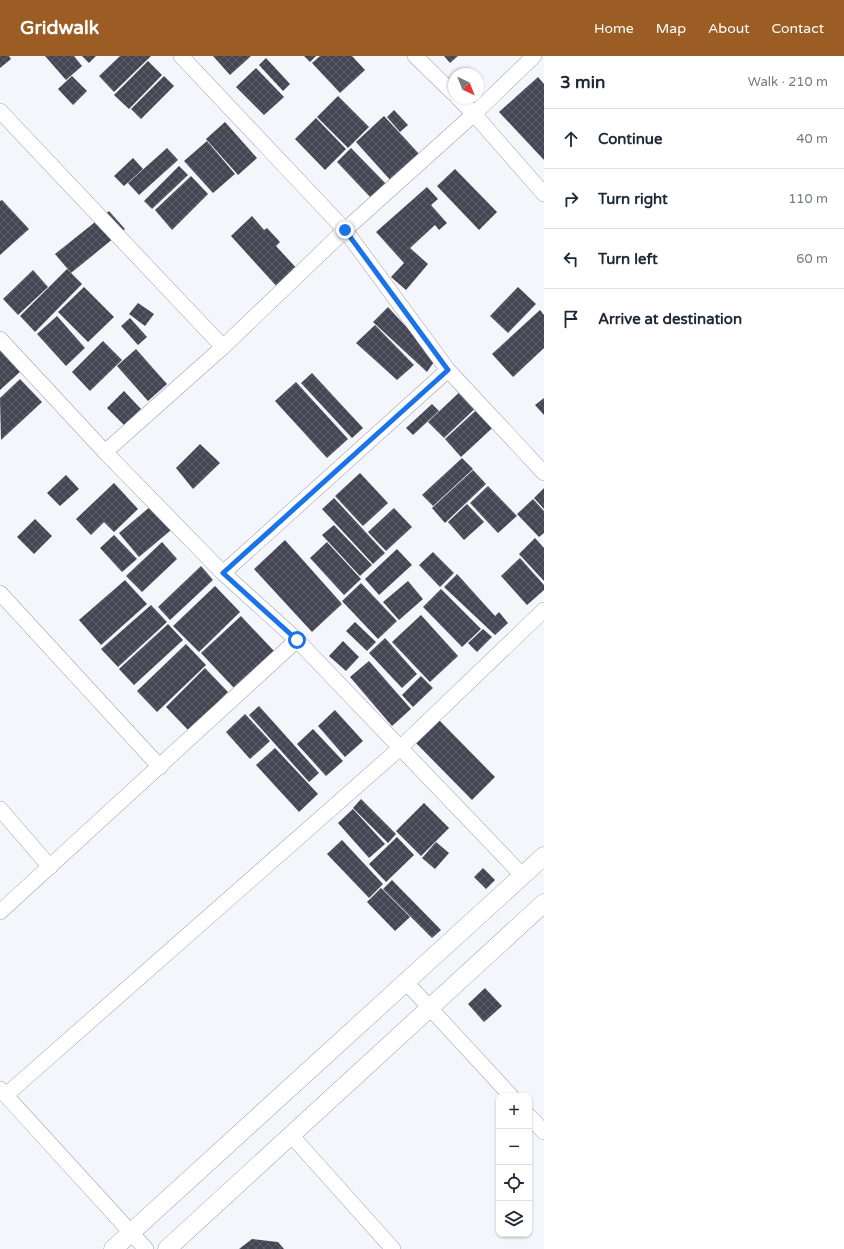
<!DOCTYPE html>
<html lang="en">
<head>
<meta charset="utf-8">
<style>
  body { margin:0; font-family:"Varela Round",sans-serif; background:#f2f2f3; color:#1f2937 }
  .controls { position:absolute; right:12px; bottom:12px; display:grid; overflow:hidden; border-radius:8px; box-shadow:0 1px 3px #0004 }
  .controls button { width:36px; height:36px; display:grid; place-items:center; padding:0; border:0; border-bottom:1px solid #e0e1e3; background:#fff; color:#1f2937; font:20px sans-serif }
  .compass { position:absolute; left:448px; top:12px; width:36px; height:36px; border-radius:50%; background:#fff; box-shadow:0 1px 3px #0004; rotate:137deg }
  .stop { position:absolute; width:12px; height:12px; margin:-9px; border:3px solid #1a73e8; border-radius:50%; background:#fff }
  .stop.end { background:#1a73e8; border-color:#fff; box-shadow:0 1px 4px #0008 }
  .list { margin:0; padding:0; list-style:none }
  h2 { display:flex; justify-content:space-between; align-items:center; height:52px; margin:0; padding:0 16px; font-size:17px }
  h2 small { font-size:13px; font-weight:400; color:#747a83 }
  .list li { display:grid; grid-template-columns:26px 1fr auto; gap:12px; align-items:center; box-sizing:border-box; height:60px; padding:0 16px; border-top:1px solid #e0e1e3 }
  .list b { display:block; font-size:15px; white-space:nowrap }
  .list em { font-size:13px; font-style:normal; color:#747a83 }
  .icon { flex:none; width:22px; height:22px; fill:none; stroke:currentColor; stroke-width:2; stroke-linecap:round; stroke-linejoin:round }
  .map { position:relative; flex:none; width:544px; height:1193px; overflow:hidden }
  header { display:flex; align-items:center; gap:24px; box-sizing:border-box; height:56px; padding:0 20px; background:#9c5d24; color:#fff }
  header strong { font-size:19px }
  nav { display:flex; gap:22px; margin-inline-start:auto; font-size:14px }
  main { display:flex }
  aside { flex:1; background:#fff }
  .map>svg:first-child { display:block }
  .building { fill:url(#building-cross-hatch) }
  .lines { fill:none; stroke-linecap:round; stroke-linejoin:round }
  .minor-casing { stroke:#9fa1b0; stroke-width:16 }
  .tertiary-casing { stroke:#9fa1b0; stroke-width:19 }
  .minor { stroke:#fff; stroke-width:15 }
  .tertiary { stroke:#fff; stroke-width:18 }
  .route { stroke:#1a73e8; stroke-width:5 }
</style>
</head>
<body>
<header>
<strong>Gridwalk</strong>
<nav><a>Home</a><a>Map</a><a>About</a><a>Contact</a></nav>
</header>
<main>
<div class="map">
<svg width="544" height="1193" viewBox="0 0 544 1193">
  <defs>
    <pattern id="building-cross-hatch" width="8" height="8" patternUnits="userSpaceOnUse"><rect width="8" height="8" fill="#444653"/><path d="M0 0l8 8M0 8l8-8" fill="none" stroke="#5c5d68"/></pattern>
  </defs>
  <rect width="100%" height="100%" fill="#f5f6fc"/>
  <g class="building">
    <polygon points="0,0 9,0 11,3 0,12"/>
    <polygon points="45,0 74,0 82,10 66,24"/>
    <polygon points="82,0 96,0 89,7"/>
    <polygon points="120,0 151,0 114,36 99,20"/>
    <polygon points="213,0 251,0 230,19"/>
    <polygon points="304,0 316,0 310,6"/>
    <polygon points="320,0 352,0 365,14 340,37 312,7"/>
    <polygon points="444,0 458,0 450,7"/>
    <polygon points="266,2 290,28 283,35 259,9"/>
    <polygon points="148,5 162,19 129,53 114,39"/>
    <polygon points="256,12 284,41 264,59 236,31"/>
    <polygon points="72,20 87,35 73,49 58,33"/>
    <polygon points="164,20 174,30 141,63 131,53"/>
    <polygon points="538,21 544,28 544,104 499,56"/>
    <polygon points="338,40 369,71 348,92 317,61"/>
    <polygon points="394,54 408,69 400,76 387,61"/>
    <polygon points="384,60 421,100 392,126 356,86"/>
    <polygon points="316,62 346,93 325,114 295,83"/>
    <polygon points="225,66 257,102 238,119 206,83"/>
    <polygon points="207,85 235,118 213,137 184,105"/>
    <polygon points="167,92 178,104 139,139 128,127"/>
    <polygon points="351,92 388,130 373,144 337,106"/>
    <polygon points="133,102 143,113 124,130 114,120"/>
    <polygon points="179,110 188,119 152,153 144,145"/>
    <polygon points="455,113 497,156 479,174 437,130"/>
    <polygon points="191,120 208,138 172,174 155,154"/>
    <polygon points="427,131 438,143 431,149 447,167 439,174 435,169 410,192 428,208 406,234 391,221 404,207 376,176"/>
    <polygon points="2,144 29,173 0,199 0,145"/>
    <polygon points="109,155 125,173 71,217 55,198"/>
    <polygon points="252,160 264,174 267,172 280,186 276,190 299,215 279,233 231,180"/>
    <polygon points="67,213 82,228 35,276 20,260"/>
    <polygon points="33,214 48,231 18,259 3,243"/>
    <polygon points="84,231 114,261 88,286 58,256"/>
    <polygon points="518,231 536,248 508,277 490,260"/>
    <polygon points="138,247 154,258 145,270 129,258"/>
    <polygon points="388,251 436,303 427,316 373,266"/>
    <polygon points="540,254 544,259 544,292 513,321 492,298"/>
    <polygon points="57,260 85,292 66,310 37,278"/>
    <polygon points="130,262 147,281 138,289 121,270"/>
    <polygon points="375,269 414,309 397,324 356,287"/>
    <polygon points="103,285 122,304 90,335 72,316"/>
    <polygon points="0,293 21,315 0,334"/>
    <polygon points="136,293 167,328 148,345 117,310"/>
    <polygon points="312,317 363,372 352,382 301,327"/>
    <polygon points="20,323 42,346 1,384 0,342"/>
    <polygon points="296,326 348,383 327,402 275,345"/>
    <polygon points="466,330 482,346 444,382 428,366"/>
    <polygon points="124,335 141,353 124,369 107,352"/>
    <polygon points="544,342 544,359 535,349"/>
    <polygon points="485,346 501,364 461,401 445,383"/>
    <polygon points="432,348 439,355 413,379 406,372"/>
    <polygon points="200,388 220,407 193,433 176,412"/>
    <polygon points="462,402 473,413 433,450 422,439"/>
    <polygon points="473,414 486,428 445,467 432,452"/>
    <polygon points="360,417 388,447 363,470 335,440"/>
    <polygon points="66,419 79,433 60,450 47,437"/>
    <polygon points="114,427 138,453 114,476 104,466 91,479 76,463"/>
    <polygon points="488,430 517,460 498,477 470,447"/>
    <polygon points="544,432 544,453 534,442"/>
    <polygon points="334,442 385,497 373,508 322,453"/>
    <polygon points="533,443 544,455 544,477 539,481 517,458"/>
    <polygon points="467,448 484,466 464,484 448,466"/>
    <polygon points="151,450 171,474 139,501 119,477"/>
    <polygon points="394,452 412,471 386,495 368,476"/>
    <polygon points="35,463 52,480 34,498 17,481"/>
    <polygon points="334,469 372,509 360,520 322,479"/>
    <polygon points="114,479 137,503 122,516 100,492"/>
    <polygon points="535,482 544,492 544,525 519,498"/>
    <polygon points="285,484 342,548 312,576 254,513"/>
    <polygon points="162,486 177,503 142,536 126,520"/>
    <polygon points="327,486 361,523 344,539 310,502"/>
    <polygon points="397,493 412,509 379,539 365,523"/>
    <polygon points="433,496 454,517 440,531 419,509"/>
    <polygon points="520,502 544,529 544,534 527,549 501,520"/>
    <polygon points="201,510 213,524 170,564 158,551"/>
    <polygon points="457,518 495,560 499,556 508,567 495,579 444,531"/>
    <polygon points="125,524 147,548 101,589 79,564"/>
    <polygon points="408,525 423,543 399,564 383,546"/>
    <polygon points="361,527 397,565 378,583 342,545"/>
    <polygon points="215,530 240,556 199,596 173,570"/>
    <polygon points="441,533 481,573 462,591 423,551"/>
    <polygon points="151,549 167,566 118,611 101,593"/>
    <polygon points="421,559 458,600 430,626 392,586"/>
    <polygon points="241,560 274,595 234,632 201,597"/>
    <polygon points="355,566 376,586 367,595 346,575"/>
    <polygon points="168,568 183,584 134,629 119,613"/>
    <polygon points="483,573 492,581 477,596 468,587"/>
    <polygon points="385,582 417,618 402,632 369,597"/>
    <polygon points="343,585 359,601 346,615 329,600"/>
    <polygon points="186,588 206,609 157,656 137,635"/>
    <polygon points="369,605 411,653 392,670 350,621"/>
    <polygon points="205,612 228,636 189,675 166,651"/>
    <polygon points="421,620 433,632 413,651 402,639"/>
    <polygon points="259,650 319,717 309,726 249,659"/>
    <polygon points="335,654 363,685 345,701 318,670"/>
    <polygon points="245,658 270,685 250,703 226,676"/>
    <polygon points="439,664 495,721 472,744 416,687"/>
    <polygon points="313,673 343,705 326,720 297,688"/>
    <polygon points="275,692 318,738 299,756 256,709"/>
    <polygon points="361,743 396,778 388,787 353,752"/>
    <polygon points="424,747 449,772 421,800 396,775"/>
    <polygon points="353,753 385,788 369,802 338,767"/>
    <polygon points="397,781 414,799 386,826 369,808"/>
    <polygon points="342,784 383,828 369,842 327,798"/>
    <polygon points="436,786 449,797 435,813 422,802"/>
    <polygon points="483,812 495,824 486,833 474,821"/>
    <polygon points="392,824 441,874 432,882 383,833"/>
    <polygon points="381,832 410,861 395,875 367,846"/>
    <polygon points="485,932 502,950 484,966 468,948"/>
    <polygon points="252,1183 278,1186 284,1193 239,1193"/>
  </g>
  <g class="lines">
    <defs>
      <g id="minor">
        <polyline points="181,0 345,174 448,314 544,417"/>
        <polyline points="415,0 454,38"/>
        <polyline points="458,42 474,58 544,138"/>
        <polyline points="0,55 223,291"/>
        <polyline points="0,283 105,396 223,517 297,584 523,820"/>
        <polyline points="105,396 223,291 345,174 474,58 534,0"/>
        <polyline points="223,517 448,314"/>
        <polyline points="0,537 160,711"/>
        <polyline points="0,753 50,811"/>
        <polyline points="0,856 297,584"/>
        <polyline points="405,925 511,1040"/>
        <polyline points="0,1033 146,1193"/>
        <polyline points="6,1039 399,693 544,554"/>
        <polyline points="529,1060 544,1076"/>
        <polyline points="291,1079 393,1193"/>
      </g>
      <g id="tertiary">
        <polyline points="113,1193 544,800"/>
        <polyline points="167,1193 544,847"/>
      </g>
    </defs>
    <use href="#minor" class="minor-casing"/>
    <use href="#tertiary" class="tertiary-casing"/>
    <use href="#minor" class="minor"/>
    <use href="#tertiary" class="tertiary"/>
  </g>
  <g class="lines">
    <polyline class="route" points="297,584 223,517 448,314 345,174"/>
  </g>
</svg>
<div class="controls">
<button>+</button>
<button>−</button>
<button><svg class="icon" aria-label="locate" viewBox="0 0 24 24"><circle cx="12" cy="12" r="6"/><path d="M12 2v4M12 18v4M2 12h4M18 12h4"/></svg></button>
<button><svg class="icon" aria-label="layers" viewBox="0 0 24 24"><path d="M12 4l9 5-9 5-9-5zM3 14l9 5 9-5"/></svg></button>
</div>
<svg class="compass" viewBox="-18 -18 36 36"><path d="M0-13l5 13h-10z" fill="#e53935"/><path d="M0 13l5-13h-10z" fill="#747a83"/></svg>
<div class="stop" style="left:297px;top:584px"></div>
<div class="stop end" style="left:345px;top:174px"></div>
</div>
<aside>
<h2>3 min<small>Walk · 210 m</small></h2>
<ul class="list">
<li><svg class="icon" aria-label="ahead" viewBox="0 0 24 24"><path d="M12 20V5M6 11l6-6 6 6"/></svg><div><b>Continue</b></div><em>40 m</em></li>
<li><svg class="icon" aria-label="right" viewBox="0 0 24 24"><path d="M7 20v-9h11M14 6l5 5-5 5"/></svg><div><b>Turn right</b></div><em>110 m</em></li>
<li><svg class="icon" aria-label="left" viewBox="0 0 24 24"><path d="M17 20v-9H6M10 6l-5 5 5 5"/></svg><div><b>Turn left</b></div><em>60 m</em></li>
<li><svg class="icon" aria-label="arrive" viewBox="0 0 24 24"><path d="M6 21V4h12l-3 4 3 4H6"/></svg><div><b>Arrive at destination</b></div></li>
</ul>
</aside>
</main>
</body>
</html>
